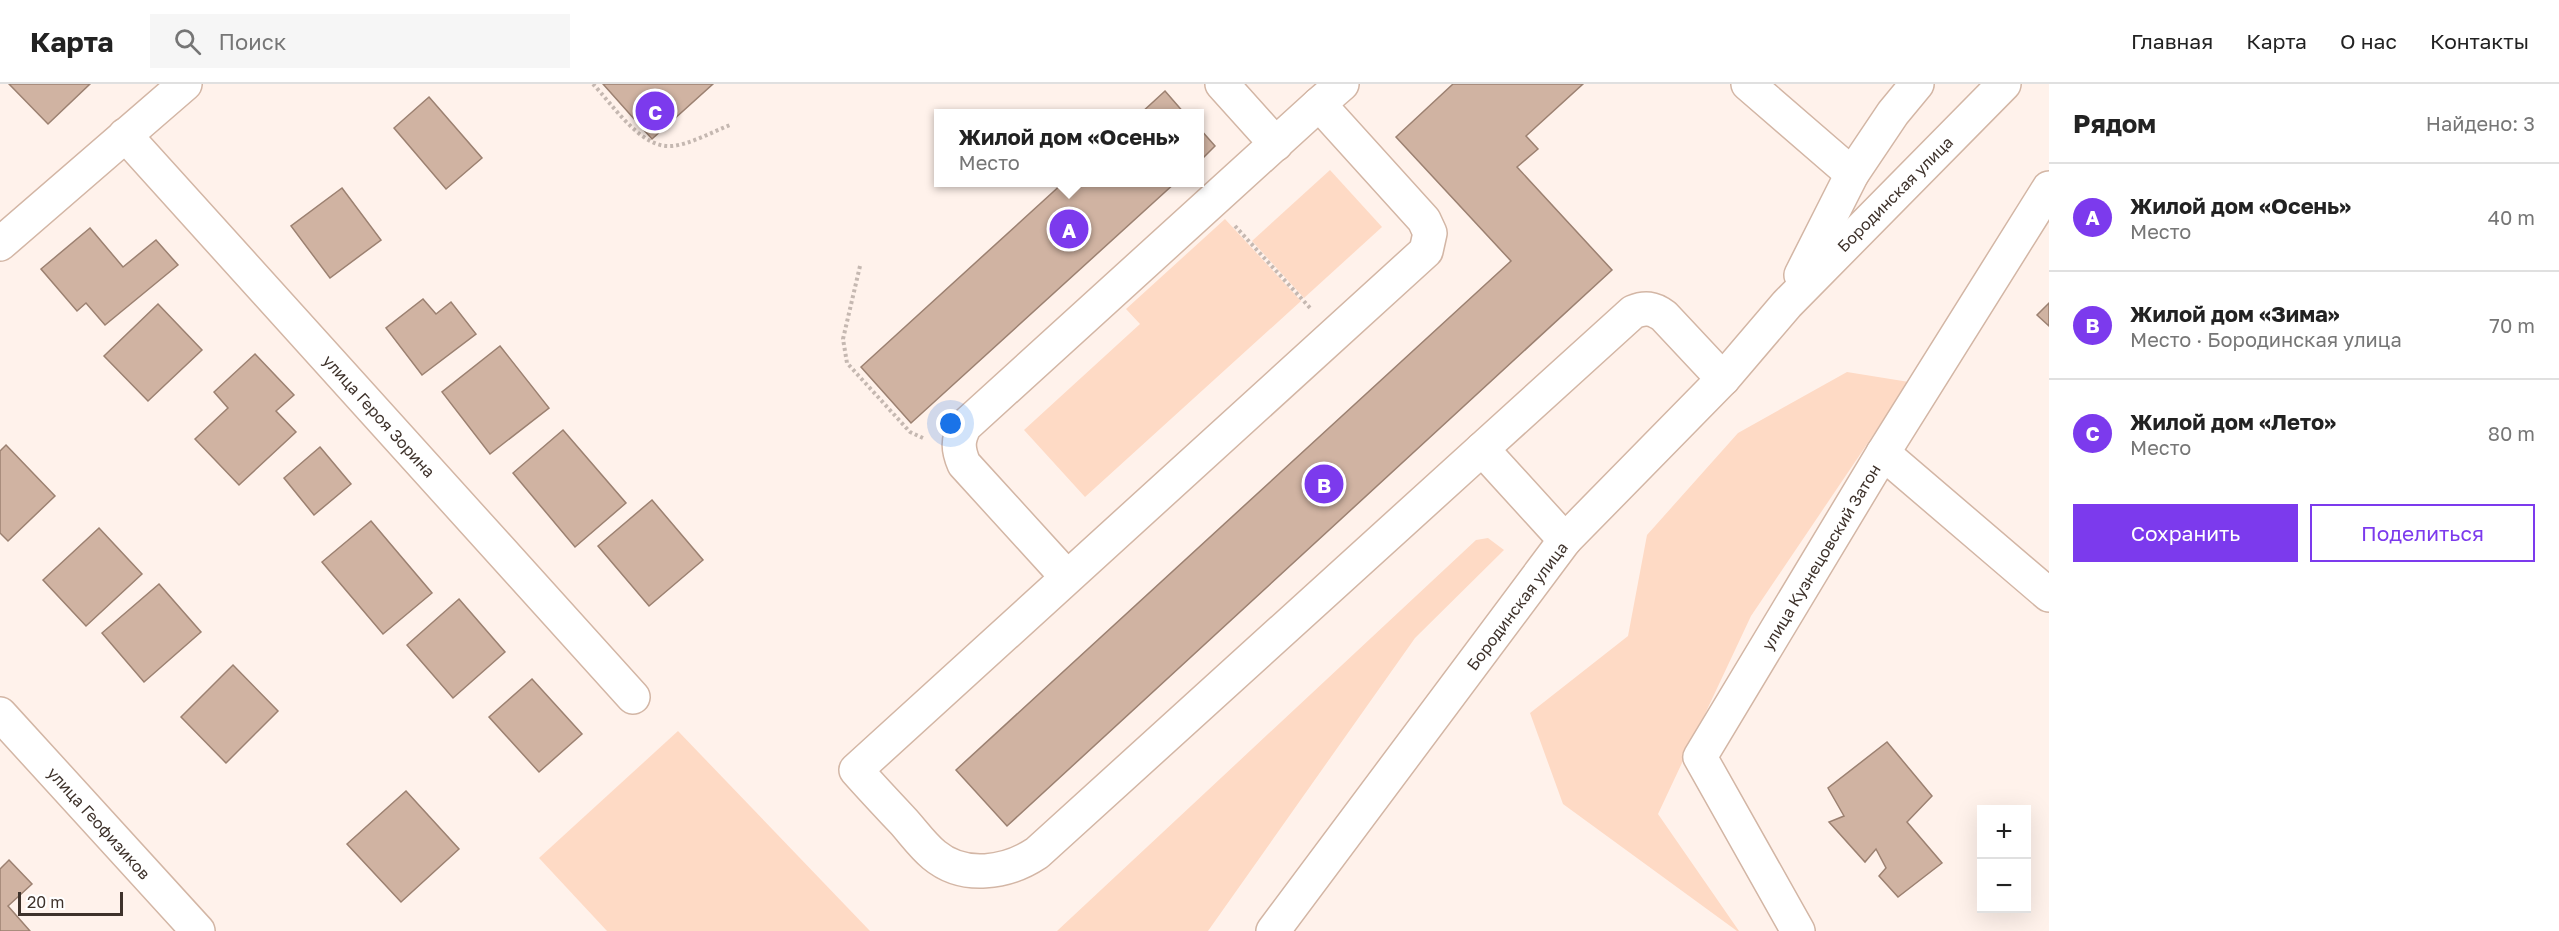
<!DOCTYPE html>
<html lang="ru">
<head>
<meta charset="utf-8">
<style>
  body { margin:0; font-family:"Golos Text",sans-serif; background:#f6f6f6; color:#222 }
  .controls { position:absolute; right:18px; bottom:18px; display:grid; overflow:hidden; border-radius:0px; box-shadow:0 6px 24px #0002 }
  .controls button { width:54px; height:54px; display:grid; place-items:center; padding:0; border:0; border-bottom:2px solid #e0e0e0; background:#fff; color:#222; font:30px sans-serif }
  .scale { position:absolute; left:18px; bottom:15px; width:105px; box-sizing:border-box; padding-left:6px; border:3px solid #3e322b; border-top:0; font-size:16px; line-height:21px; white-space:nowrap; color:#3e322b; -webkit-text-stroke:4px #fff; paint-order:stroke }
  .you { position:absolute; left:951px; top:340px; width:21px; height:21px; margin:-15px; border:4px solid #fff; border-radius:50%; background:#1a73e8; box-shadow:0 0 0 9px #1a73e833 }
  .badge { display:grid; place-items:center; width:39px; height:39px; border-radius:50%; background:#7c3aed; color:#fff; font-size:20px; font-weight:700 }
  .pin { position:absolute; translate:-50% -50%; border:3px solid #fff; box-shadow:0 2px 6px #0006 }
  .popup { position:absolute; left:934px; top:25px; width:270px; height:78px; box-sizing:border-box; display:grid; place-content:center; border-radius:0px; background:#fff; filter:drop-shadow(0 2px 4px #0005); font-size:20px; white-space:nowrap; color:#767676 }
  .popup b { font-size:22px; color:#222 }
  .popup::after { content:''; position:absolute; left:50%; top:100%; margin-left:-12px; border:12px solid transparent; border-top-color:#fff }
  .list { margin:0; padding:0; list-style:none }
  h2 { display:flex; justify-content:space-between; align-items:center; height:78px; margin:0; padding:0 24px; font-size:26px }
  h2 small { font-size:20px; font-weight:400; color:#767676 }
  .list li { display:grid; grid-template-columns:39px 1fr auto; gap:18px; align-items:center; box-sizing:border-box; height:108px; padding:0 24px; border-top:2px solid #e0e0e0 }
  .list b { display:block; font-size:22px; white-space:nowrap }
  .list p { margin:0; font-size:20px; white-space:nowrap; color:#767676 }
  .list em { font-size:20px; font-style:normal; color:#767676 }
  .actions { display:flex; gap:12px; padding:18px 24px }
  .actions a { flex:1; padding:14px 0; border:2px solid #7c3aed; border-radius:0px; text-align:center; font-size:21px; color:#7c3aed }
  .actions .main { background:#7c3aed; color:#fff }
  .icon { flex:none; width:33px; height:33px; fill:none; stroke:currentColor; stroke-width:2; stroke-linecap:round; stroke-linejoin:round }
  .map { position:relative; flex:none; width:2049px; height:847px; overflow:hidden }
  header { display:flex; align-items:center; gap:36px; box-sizing:border-box; height:84px; padding:0 30px; background:#fff; border-bottom:2px solid #e0e0e0 }
  header strong { font-size:28px }
  nav { display:flex; gap:33px; margin-inline-start:auto; font-size:21px }
  .search { width:420px; height:54px; background:#f6f6f6; display:flex; align-items:center; gap:15px; box-sizing:border-box; padding:0 21px; border-radius:0px; color:#767676; font-size:22px }
  main { display:flex }
  aside { flex:1; background:#fff }
  .map>svg:first-child { display:block }
  .green { fill:#fedac5 }
  .building { fill:#d0b3a2; stroke:#9c8171; stroke-width:1.5 }
  .lines { fill:none; stroke-linecap:round; stroke-linejoin:round }
  .minor-casing { stroke:#d3b6a5; stroke-width:36 }
  .path { stroke:#c5b8b1; stroke-width:4; stroke-dasharray:3 3; stroke-linecap:butt }
  .minor { stroke:#fff; stroke-width:33 }
  .labels { text-anchor:middle; stroke-width:4.5; stroke-linejoin:round; paint-order:stroke }
  .street-label { font-size:16px; fill:#3e322b; stroke:#fff }
</style>
</head>
<body>
<header>
<strong>Карта</strong>
<div class="search"><svg class="icon" aria-label="search" viewBox="0 0 24 24"><circle cx="10" cy="10" r="6"/><path d="M15 15l6 6"/></svg>Поиск</div>
<nav><a>Главная</a><a>Карта</a><a>О нас</a><a>Контакты</a></nav>
</header>
<main>
<div class="map">
<svg width="2049" height="847" viewBox="0 0 2049 847">
  <rect width="100%" height="100%" fill="#fff2eb"/>
  <g class="green">
    <polygon points="1330,86 1382,143 1304,214 1252,157"/>
    <polygon points="1225,135 1301,217 1085,413 1024,346 1140,240 1126,225"/>
    <polygon points="1847,288 1909,298 1751,532 1658,730 1739,847 1737,847 1563,720 1530,629 1628,552 1647,451 1738,349"/>
    <polygon points="1488,454 1504,466 1415,554 1208,847 1057,847 1476,456"/>
    <polygon points="678,647 870,847 607,847 539,774"/>
  </g>
  <g class="building">
    <polygon points="9,0 90,0 48,40"/>
    <polygon points="603,0 713,0 652,55"/>
    <polygon points="1453,0 1583,0 1526,52 1538,65 1517,83 1612,186 1007,742 956,686 1511,177 1396,53"/>
    <polygon points="1165,7 1185,30 1140,30"/>
    <polygon points="429,13 482,74 446,105 394,44"/>
    <polygon points="1200,45 1215,62 1200,77"/>
    <polygon points="1064,98 1176,98 911,339 861,283"/>
    <polygon points="342,104 381,156 330,194 291,142"/>
    <polygon points="90,144 123,183 156,156 178,181 105,241 86,219 77,227 41,185"/>
    <polygon points="423,215 436,230 451,218 476,250 422,291 386,244"/>
    <polygon points="2049,219 2049,242 2037,231"/>
    <polygon points="158,220 202,266 148,317 104,272"/>
    <polygon points="500,262 549,324 490,370 442,308"/>
    <polygon points="255,270 294,311 276,327 296,348 239,401 195,355 228,324 214,308"/>
    <polygon points="563,346 626,419 575,463 513,389"/>
    <polygon points="6,361 55,412 8,457 0,449 0,367"/>
    <polygon points="320,363 351,400 314,431 284,394"/>
    <polygon points="652,416 703,476 649,522 598,462"/>
    <polygon points="371,437 432,509 383,550 322,478"/>
    <polygon points="99,444 142,490 86,542 43,496"/>
    <polygon points="159,500 201,548 144,598 102,549"/>
    <polygon points="459,515 505,568 453,614 407,561"/>
    <polygon points="233,581 278,627 226,679 181,633"/>
    <polygon points="532,595 582,650 539,688 489,633"/>
    <polygon points="1887,658 1932,712 1907,738 1942,779 1898,813 1879,792 1886,784 1876,765 1865,778 1829,738 1844,732 1828,704"/>
    <polygon points="406,707 459,765 401,818 347,760"/>
    <polygon points="9,776 32,800 8,822 30,847 0,847 0,785"/>
  </g>
  <g class="lines">
    <defs>
      <g id="minor">
        <polyline points="1222,0 1276,60"/>
        <path d="M1342 0 1319 20 1424 136 1430 149 1426 167 856 686C871 703 887 720 903 737 913 748 922 761 934 771 964 796 1007 789 1037 769L1482 365 1565 456"/>
        <polyline points="1748,0 1852,90"/>
        <polyline points="125,51 633,613"/>
        <polyline points="0,160 185,0"/>
        <polyline points="1801,191 1852,90 1893,29 1917,0"/>
        <path d="M1482 365 1633 228C1645 223 1653 224 1664 232L1723 295"/>
        <polyline points="1883,369 2049,511"/>
        <path d="M1067 493 964 380C958 366 957 356 965 342L1319 20"/>
        <polyline points="0,630 198,847"/>
        <polyline points="1273,847 1565,456 1723,295 1787,220 2004,0"/>
        <polyline points="1798,847 1700,673 1883,369 2049,104"/>
      </g>
    </defs>
    <use href="#minor" class="minor-casing"/>
    <g class="path">
      <path d="M593 0C613 21 641 65 672 62 691 60 712 48 730 41"/>
      <polyline points="1235,142 1311,225"/>
      <polyline points="860,182 843,255 847,279 910,348 925,355"/>
    </g>
    <use href="#minor" class="minor"/>
  </g>
  <g class="labels">
    <g class="street-label">
      <text transform="translate(1895 110) rotate(-45)" y="6">Бородинская улица</text>
      <text transform="translate(379 332) rotate(48)" y="6">улица Героя Зорина</text>
      <text transform="translate(1821 473) rotate(-59)" y="6">улица Кузнецовский Затон</text>
      <text transform="translate(1517 522) rotate(-53)" y="6">Бородинская улица</text>
      <text transform="translate(99 739) rotate(48)" y="6">улица Геофизиков</text>
    </g>
  </g>
</svg>
<div class="controls">
<button>+</button>
<button>−</button>
</div>
<div class="scale">20 m</div>
<div class="you"></div>
<div class="pin badge" style="left:1069px;top:145px">A</div>
<div class="popup"><b>Жилой дом «Осень»</b>Место</div>
<div class="pin badge" style="left:1324px;top:400px">B</div>
<div class="pin badge" style="left:655px;top:27px">C</div>
</div>
<aside>
<h2>Рядом<small>Найдено: 3</small></h2>
<ul class="list">
<li><span class="badge">A</span><div><b>Жилой дом «Осень»</b><p>Место</p></div><em>40 m</em></li>
<li><span class="badge">B</span><div><b>Жилой дом «Зима»</b><p>Место · Бородинская улица</p></div><em>70 m</em></li>
<li><span class="badge">C</span><div><b>Жилой дом «Лето»</b><p>Место</p></div><em>80 m</em></li>
</ul>
<div class="actions"><a class="main">Сохранить</a><a>Поделиться</a></div>
</aside>
</main>
</body>
</html>
